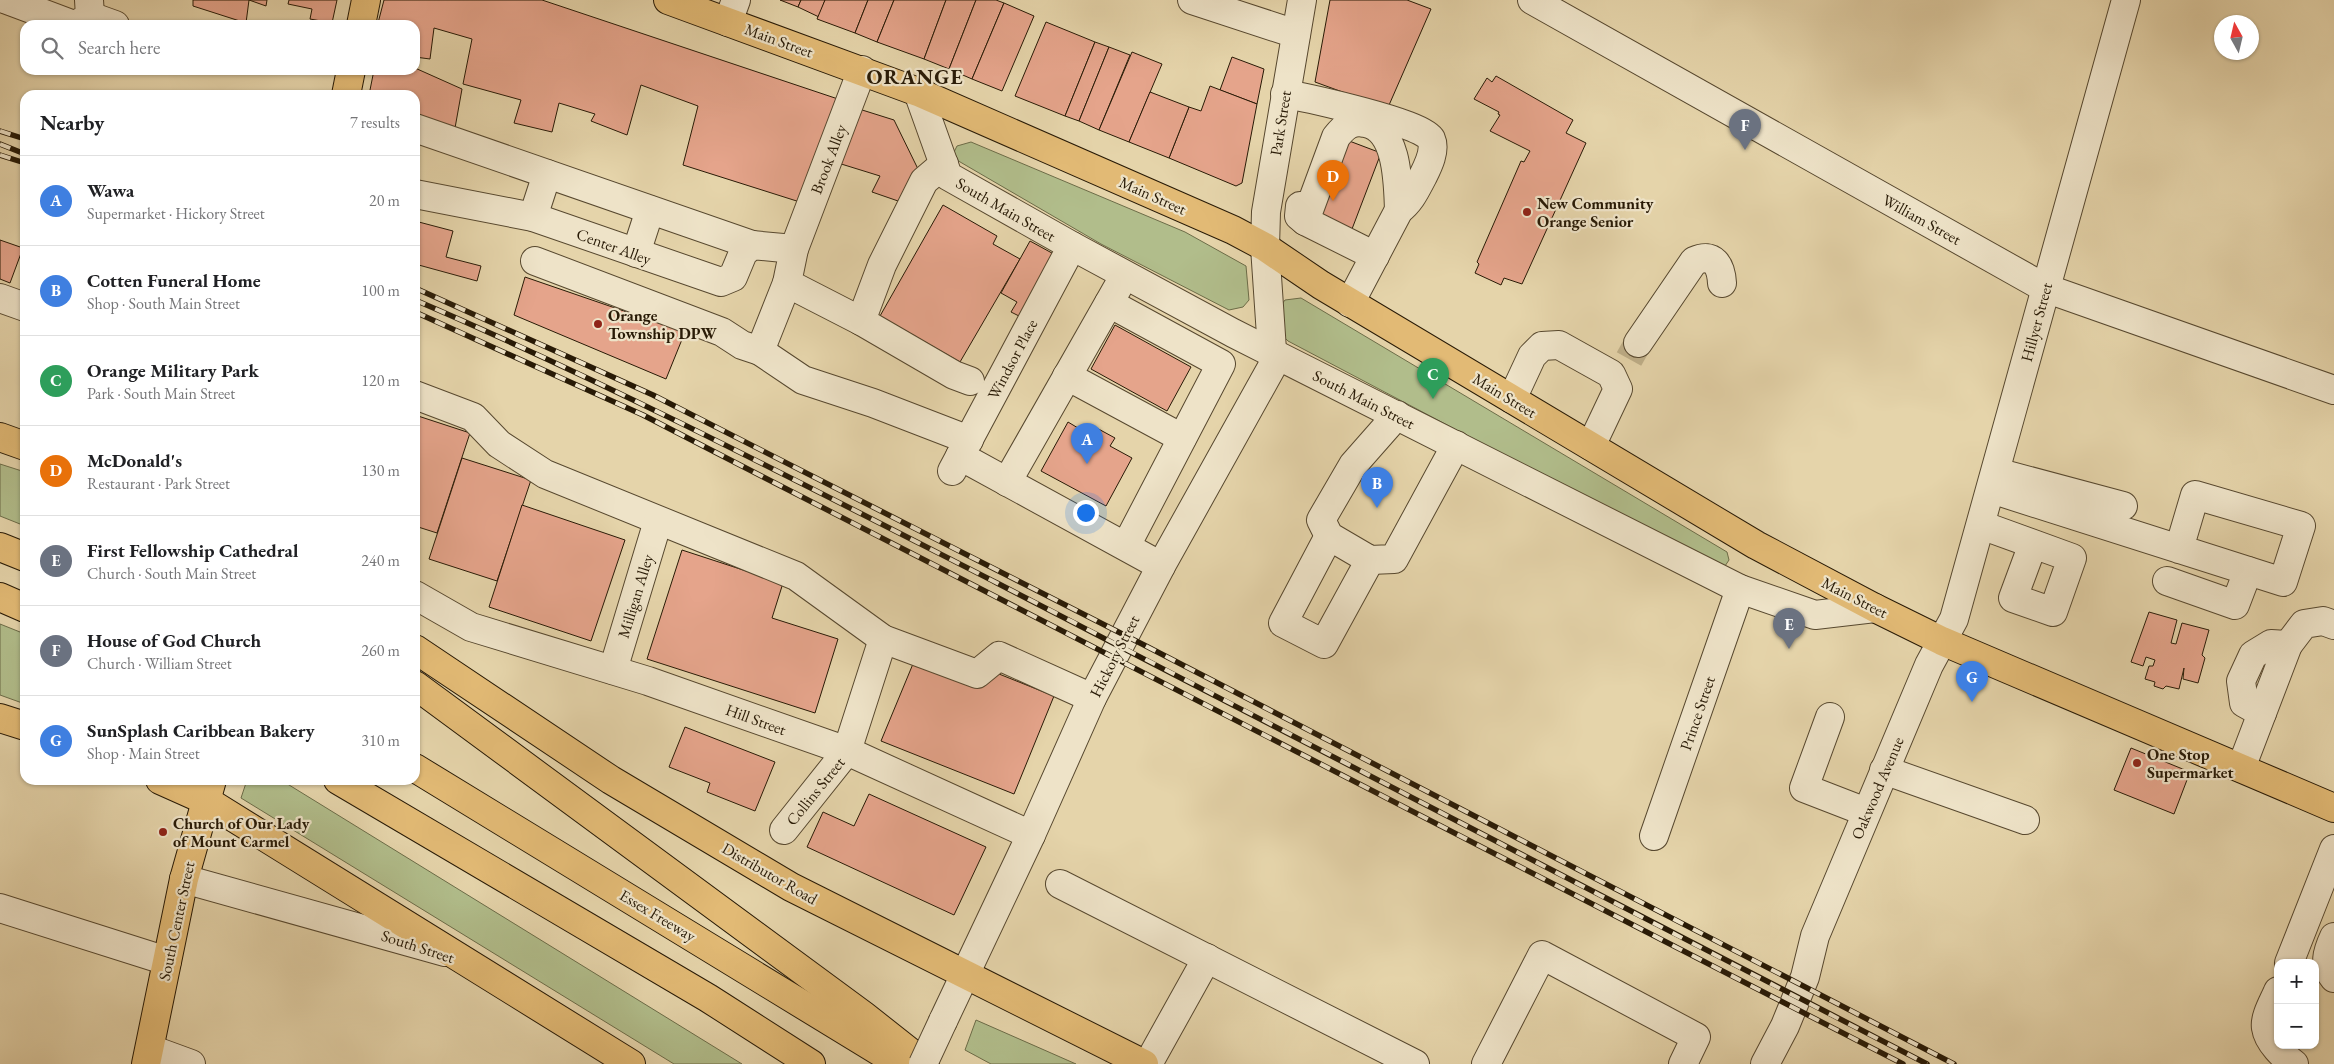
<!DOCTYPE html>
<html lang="en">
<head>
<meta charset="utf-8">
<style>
  body { margin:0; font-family:"EB Garamond",serif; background:#f2f2f2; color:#202124 }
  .controls { position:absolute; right:15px; bottom:15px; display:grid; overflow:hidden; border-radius:10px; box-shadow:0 1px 4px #0004 }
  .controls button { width:45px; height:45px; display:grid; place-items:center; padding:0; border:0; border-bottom:1px solid #e0e0e0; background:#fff; color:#202124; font:25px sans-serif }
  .compass { position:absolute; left:2214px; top:15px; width:45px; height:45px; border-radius:50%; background:#fff; box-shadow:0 1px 4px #0004; rotate:352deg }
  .you { position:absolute; left:1085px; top:512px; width:18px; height:18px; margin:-12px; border:4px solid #fff; border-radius:50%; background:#1a73e8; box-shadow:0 0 0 8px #1a73e833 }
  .badge { display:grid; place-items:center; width:32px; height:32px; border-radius:50%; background:#8f2418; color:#fff; font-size:16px; font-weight:700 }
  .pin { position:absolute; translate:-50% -41px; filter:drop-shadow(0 1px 2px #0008) }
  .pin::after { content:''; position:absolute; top:26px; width:18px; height:15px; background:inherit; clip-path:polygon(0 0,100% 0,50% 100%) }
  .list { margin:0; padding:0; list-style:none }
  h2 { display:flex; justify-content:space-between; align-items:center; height:65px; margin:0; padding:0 20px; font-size:21px }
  h2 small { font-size:16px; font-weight:400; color:#757577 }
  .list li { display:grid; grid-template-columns:32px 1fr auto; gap:15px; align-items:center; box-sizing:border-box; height:90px; padding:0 20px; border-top:1px solid #e0e0e0 }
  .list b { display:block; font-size:19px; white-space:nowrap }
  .list p { margin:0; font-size:16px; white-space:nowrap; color:#757577 }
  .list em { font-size:16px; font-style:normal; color:#757577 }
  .icon { flex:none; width:28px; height:28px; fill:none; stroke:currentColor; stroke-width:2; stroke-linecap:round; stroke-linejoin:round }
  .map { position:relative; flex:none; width:2334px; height:1064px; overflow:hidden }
  .search { position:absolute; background:#fff; box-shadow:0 1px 4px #0004; left:20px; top:20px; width:400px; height:55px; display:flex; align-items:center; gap:12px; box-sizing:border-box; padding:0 18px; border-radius:15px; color:#757577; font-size:19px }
  .panel { position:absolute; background:#fff; box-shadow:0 1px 4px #0004; left:20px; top:90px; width:400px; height:695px; border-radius:15px }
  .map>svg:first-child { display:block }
  .green { fill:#b1bd8b; stroke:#6c6c48 }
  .building { fill:#e5a48b; stroke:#281a06 }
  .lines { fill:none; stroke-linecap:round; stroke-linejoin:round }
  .minor-tunnel { stroke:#bfaf89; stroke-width:28; stroke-dasharray:28 14; stroke-linecap:butt }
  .minor-casing { stroke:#57482f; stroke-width:30 }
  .major-casing { stroke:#281a06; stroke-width:30 }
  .highway-casing { stroke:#281a06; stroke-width:30 }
  .minor { stroke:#eee3c8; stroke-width:28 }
  .major { stroke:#e2ba75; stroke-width:28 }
  .highway { stroke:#e2ba75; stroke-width:28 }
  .rail-casing { stroke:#281a06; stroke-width:5.5 }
  .rail { stroke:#eee3c8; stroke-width:4; stroke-dasharray:11; stroke-linecap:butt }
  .minor-bridge-casing { stroke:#57482f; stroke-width:30; stroke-linecap:butt }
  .minor-bridge { stroke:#eee3c8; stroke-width:28 }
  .poi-dot { fill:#8f2418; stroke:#eee3c8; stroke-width:2 }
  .labels { text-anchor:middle; stroke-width:4.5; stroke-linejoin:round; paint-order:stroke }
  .street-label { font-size:16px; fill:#281a06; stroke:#eee3c8 }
  .poi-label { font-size:16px; font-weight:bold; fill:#281a06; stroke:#eee3c8; text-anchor:start }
  .district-label { font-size:21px; font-weight:bold; letter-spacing:1px; fill:#281a06; stroke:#eee3c8 }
</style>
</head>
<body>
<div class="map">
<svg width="2334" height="1064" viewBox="0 0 2334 1064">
  <rect width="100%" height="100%" fill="#e5d4aa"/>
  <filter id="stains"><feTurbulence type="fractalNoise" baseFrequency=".004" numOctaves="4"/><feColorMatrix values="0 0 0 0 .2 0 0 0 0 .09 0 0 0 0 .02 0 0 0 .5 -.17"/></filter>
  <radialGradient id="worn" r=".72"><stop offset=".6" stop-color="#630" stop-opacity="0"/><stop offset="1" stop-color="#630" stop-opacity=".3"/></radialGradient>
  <g class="green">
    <polygon points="971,142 1185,232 1246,266 1249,300 1243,307 1229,310 1101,244 955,159 953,154 957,146"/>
    <polygon points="1301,298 1727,552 1729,560 1725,566 1718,568 1288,341 1285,338 1282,304 1285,300"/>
    <polygon points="0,464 25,472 25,526 0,516"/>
    <polygon points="0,624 25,634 25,704 0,695"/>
    <polygon points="247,780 281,780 742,1064 674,1064 241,798"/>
    <polygon points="976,1020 1076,1064 991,1064 965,1050"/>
  </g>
  <g class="building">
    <polygon points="193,0 267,0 266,6 249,0 246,23 193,6"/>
    <polygon points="289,0 337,0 332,23 310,19 312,9 288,4"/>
    <polygon points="384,0 542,0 838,99 803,203 683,165 698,106 641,85 627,135 591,121 595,114 559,103 552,132 514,123 521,100 463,84 472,39 434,28 430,59 415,57 417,35 415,34 415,25 385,25 378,23"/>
    <polygon points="780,0 801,0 798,7"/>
    <polygon points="801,0 825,0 819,17 798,7"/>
    <polygon points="825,0 868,0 855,33 817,19"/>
    <polygon points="868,0 894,0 877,42 855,33"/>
    <polygon points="894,0 946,0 924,59 877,42"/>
    <polygon points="946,0 976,0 949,69 924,59"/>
    <polygon points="976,0 996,0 1004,3 972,79 949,69"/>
    <polygon points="1330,0 1407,0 1431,9 1386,112 1348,94 1315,82"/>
    <polygon points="1004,3 1034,16 1002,91 972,79"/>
    <polygon points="1046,22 1095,42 1065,116 1015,96"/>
    <polygon points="1095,42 1109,47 1079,121 1065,116"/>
    <polygon points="1109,47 1130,55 1099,130 1079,121"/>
    <polygon points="1132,52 1162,64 1129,142 1099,130"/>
    <polygon points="1232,57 1264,69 1257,104 1220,90"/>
    <polygon points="415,68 462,89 455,128 415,115 415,95 369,95 374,70 415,70"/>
    <polygon points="1496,76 1573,120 1566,133 1586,143 1522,284 1504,278 1501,285 1475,273 1479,264 1477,262 1521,161 1524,162 1530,151 1490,131 1500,115 1498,114 1499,112 1474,99 1487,78 1492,82"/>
    <polygon points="1210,86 1257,104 1242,183 1236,186 1169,158 1189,107 1201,111"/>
    <polygon points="1150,92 1189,107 1169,158 1129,142"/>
    <polygon points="859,109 894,120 918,169 901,202 872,192 880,176 838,163"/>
    <polygon points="1344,139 1381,153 1352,229 1314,214"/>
    <polygon points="943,205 997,236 993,244 1020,259 960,362 880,316"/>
    <polygon points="415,221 453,231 446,257 481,266 477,281 415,264"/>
    <polygon points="0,240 23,248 10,283 0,279"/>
    <polygon points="1030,241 1061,258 1027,320 1011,312 1017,302 1001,293"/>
    <polygon points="525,277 685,332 666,379 514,315"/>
    <polygon points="1115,325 1191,367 1167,411 1091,369"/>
    <polygon points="415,415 470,433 437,533 415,526"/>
    <polygon points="1068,422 1088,434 1093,426 1115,438 1110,446 1132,458 1106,506 1041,471"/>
    <polygon points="462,458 531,480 497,581 429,559"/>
    <polygon points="522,505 625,540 591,641 489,607"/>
    <polygon points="682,550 783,583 772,618 838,639 815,713 647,659"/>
    <polygon points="2149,612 2177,620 2171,643 2176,644 2182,623 2209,630 2202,655 2205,658 2198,683 2183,679 2184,668 2179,689 2166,686 2163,689 2154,686 2155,682 2145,679 2149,666 2153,666 2155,660 2146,657 2143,666 2131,662"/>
    <polygon points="915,659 989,670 1054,696 1014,794 881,741"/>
    <polygon points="685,727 775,762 755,811 707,792 710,783 669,767"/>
    <polygon points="2131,748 2190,772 2174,814 2114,790"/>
    <polygon points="869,794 986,847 954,915 807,847 823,812 854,826"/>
  </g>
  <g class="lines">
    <polyline class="minor-tunnel" points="1629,359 1638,343"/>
    <defs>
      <g id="minor">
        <polyline points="7,0 74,25"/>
        <polyline points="1192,0 1296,34"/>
        <polyline points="1532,0 2045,288 2334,390"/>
        <polyline points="90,16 115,25"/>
        <polyline points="728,22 736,0"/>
        <polyline points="76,25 90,16 89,0"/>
        <polyline points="918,92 948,176 1072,246 1233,333 1740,589 1815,615 1875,608"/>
        <path d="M1285 94C1308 98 1423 123 1431 139 1436 150 1428 166 1423 176 1416 189 1411 201 1399 210L1350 303"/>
        <polyline points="415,128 752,245"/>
        <polyline points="944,164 924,181 882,265 861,321 954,375 970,381"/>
        <polyline points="415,194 533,217 721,282 733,277 743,253 752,245 794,249"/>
        <polyline points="1300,206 1299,216 1305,221 1375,256"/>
        <polyline points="533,217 547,174"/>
        <path d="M1305 221 1336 137C1344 127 1351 120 1365 123 1398 128 1398 184 1399 210"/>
        <polyline points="636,253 650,210"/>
        <polyline points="535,261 722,332 742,345 760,351 803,380 873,403 969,440"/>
        <polyline points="0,298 25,307"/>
        <polyline points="1109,303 1221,364 1126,546"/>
        <polyline points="861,321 787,283 794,249 862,70"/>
        <path d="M1638 343 1694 261C1714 252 1721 266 1722 283"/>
        <polyline points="760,351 787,283"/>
        <polyline points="1067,376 1182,438"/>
        <polyline points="415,395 473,417 499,444 545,474 796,576 883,639 977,674 999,656 1092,698"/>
        <polyline points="1512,399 1532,356 1542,346 1559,345 1611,374 1618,389 1591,446"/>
        <polyline points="1397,415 1353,465 1321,520 1329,536 1370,560 1394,559 1456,445"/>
        <polyline points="960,456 1161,566"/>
        <polyline points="952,471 1072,246"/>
        <polyline points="1996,472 2123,506"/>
        <polyline points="1007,482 1118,287"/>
        <polyline points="1991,489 2283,582 2301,526 2195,495 2179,549"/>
        <polyline points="1981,525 2072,558 2053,612 2013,598 2033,544"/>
        <polyline points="1329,536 1283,623 1324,644 1370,560"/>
        <polyline points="2167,581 2235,605 2248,571"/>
        <polyline points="415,595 471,627 648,681 847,751 1031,835"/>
        <polyline points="613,670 658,521"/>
        <polyline points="2262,713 2244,703 2241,681 2253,655 2271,644 2288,645"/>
        <polyline points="1830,717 1804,788 1866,812"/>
        <polyline points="2241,768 2288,645 2304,624 2323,621 2334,625"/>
        <polyline points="1884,770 2025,820"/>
        <polyline points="784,830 847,751 883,639"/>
        <polyline points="1654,836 1740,589"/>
        <polyline points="184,879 445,952"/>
        <polyline points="1060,884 1415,1064"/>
        <polyline points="0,908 167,961"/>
        <path d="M2334 937C2327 952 2323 965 2334 978"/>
        <polyline points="2289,963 2334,849"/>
        <path d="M2278 991C2274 1001 2264 1017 2266 1028 2268 1042 2284 1057 2294 1064"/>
        <polyline points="943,1021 1031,835 1092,698 1161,566 1273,365 1265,247 1266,212 1302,0"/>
        <polyline points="150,1049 191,1064"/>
        <polyline points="1148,1064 1207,958"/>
        <polyline points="1486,1064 1542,955 1696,1037 1683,1064"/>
        <polyline points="1765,1064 1785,1026 1805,977 1815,936 1929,665 1954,619 2126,0"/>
      </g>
      <g id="major">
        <polyline points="668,0 918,92 1233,230 1265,247 1321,285 1756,545 1875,608 1942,641 2334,808"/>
        <polyline points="361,25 366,0"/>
        <polyline points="346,95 351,70"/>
        <polyline points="0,437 25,446"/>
        <polyline points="415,649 611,780 791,887 1144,1064"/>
        <polyline points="0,718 25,726"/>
        <polyline points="160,780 207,801 631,1064"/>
        <polyline points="146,1064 184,879 212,780"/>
      </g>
      <g id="highway">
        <polyline points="0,547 25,557"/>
        <polyline points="0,597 25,608"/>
        <polyline points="415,685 863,1015 925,1064"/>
        <polyline points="415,768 900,1064"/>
        <polyline points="338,780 708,998 811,1064"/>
      </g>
    </defs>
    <use href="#minor" class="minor-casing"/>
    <use href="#major" class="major-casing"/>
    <use href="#highway" class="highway-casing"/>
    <use href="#minor" class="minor"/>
    <use href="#major" class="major"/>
    <use href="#highway" class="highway"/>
    <defs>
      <g id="rail">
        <polyline points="0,131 25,139"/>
        <polyline points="0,144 25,154"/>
        <polyline points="0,155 25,163"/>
        <polyline points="415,288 653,395 1144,645 1954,1064"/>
        <path d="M415 300C613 385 805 485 997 583 1308 742 1616 905 1927 1064"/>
        <polyline points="415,312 643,415 1903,1064"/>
      </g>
    </defs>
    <use href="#rail" class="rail-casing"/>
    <use href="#rail" class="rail"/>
    <defs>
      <polyline id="minor-bridge" points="923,1064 943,1021"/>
    </defs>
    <use href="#minor-bridge" class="minor-bridge-casing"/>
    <use href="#minor-bridge" class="minor-bridge"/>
  </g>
  <g class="poi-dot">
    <circle cx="1527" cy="212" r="5"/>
    <circle cx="598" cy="324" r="5"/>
    <circle cx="2137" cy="763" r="5"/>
    <circle cx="163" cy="832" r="5"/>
  </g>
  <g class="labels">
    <g class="street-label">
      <text transform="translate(779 40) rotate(20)" y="6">Main Street</text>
      <text transform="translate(1280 123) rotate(-81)" y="6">Park Street</text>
      <text transform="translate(828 159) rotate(-69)" y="6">Brook Alley</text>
      <text transform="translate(1153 195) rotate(24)" y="6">Main Street</text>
      <text transform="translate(1006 209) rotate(30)" y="6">South Main Street</text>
      <text transform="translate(1922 219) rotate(29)" y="6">William Street</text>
      <text transform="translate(614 246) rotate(20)" y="6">Center Alley</text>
      <text transform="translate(2036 322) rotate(-75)" y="6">Hillyer Street</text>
      <text transform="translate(1012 359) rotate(-62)" y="6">Windsor Place</text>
      <text transform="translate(1505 395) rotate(31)" y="6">Main Street</text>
      <text transform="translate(1364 399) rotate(27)" y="6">South Main Street</text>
      <text transform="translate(635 596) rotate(-73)" y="6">Milligan Alley</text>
      <text transform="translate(1855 597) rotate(27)" y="6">Main Street</text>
      <text transform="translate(1114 656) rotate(-63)" y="6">Hickory Street</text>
      <text transform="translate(1697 713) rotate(-71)" y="6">Prince Street</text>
      <text transform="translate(756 719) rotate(20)" y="6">Hill Street</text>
      <text transform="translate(1877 788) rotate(-67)" y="6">Oakwood Avenue</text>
      <text transform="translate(815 791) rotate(-51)" y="6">Collins Street</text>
      <text transform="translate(770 873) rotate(30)" y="6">Distributor Road</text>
      <text transform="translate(658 915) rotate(31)" y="6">Essex Freeway</text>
      <text transform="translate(176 921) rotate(-78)" y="6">South Center Street</text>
      <text transform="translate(418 946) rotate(18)" y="6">South Street</text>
    </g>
    <g class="poi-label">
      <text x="1537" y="209">New Community<tspan x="1537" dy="18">Orange Senior</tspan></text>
      <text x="608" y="321">Orange<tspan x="608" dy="18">Township DPW</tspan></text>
      <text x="2147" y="760">One Stop<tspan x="2147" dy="18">Supermarket</tspan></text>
      <text x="173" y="829">Church of Our Lady<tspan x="173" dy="18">of Mount Carmel</tspan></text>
    </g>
    <g class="district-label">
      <text x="915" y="84">ORANGE</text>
    </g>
  </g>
  <rect width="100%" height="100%" filter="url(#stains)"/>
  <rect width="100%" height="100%" fill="url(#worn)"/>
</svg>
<div class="controls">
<button>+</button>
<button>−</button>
</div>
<svg class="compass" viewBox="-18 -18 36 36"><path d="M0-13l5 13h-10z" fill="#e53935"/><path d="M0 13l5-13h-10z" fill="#757577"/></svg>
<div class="you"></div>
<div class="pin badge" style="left:1087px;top:464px;background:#3f7fe0">A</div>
<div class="pin badge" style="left:1377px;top:508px;background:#3f7fe0">B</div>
<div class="pin badge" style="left:1433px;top:399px;background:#2e9e5b">C</div>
<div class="pin badge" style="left:1333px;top:201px;background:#e8710a">D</div>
<div class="pin badge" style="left:1789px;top:649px;background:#6b7280">E</div>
<div class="pin badge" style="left:1745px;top:150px;background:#6b7280">F</div>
<div class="pin badge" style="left:1972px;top:702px;background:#3f7fe0">G</div>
<div class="search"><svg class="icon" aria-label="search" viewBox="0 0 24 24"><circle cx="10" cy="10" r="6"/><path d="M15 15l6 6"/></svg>Search here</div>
<section class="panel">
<h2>Nearby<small>7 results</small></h2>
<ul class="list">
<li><span class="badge" style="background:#3f7fe0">A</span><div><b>Wawa</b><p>Supermarket · Hickory Street</p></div><em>20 m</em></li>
<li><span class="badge" style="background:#3f7fe0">B</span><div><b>Cotten Funeral Home</b><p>Shop · South Main Street</p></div><em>100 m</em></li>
<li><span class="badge" style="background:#2e9e5b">C</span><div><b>Orange Military Park</b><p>Park · South Main Street</p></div><em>120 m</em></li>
<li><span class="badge" style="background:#e8710a">D</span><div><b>McDonald's</b><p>Restaurant · Park Street</p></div><em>130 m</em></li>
<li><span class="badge" style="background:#6b7280">E</span><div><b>First Fellowship Cathedral</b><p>Church · South Main Street</p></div><em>240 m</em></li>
<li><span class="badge" style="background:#6b7280">F</span><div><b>House of God Church</b><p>Church · William Street</p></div><em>260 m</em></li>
<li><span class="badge" style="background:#3f7fe0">G</span><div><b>SunSplash Caribbean Bakery</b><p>Shop · Main Street</p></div><em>310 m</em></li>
</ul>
</section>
</div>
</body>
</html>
